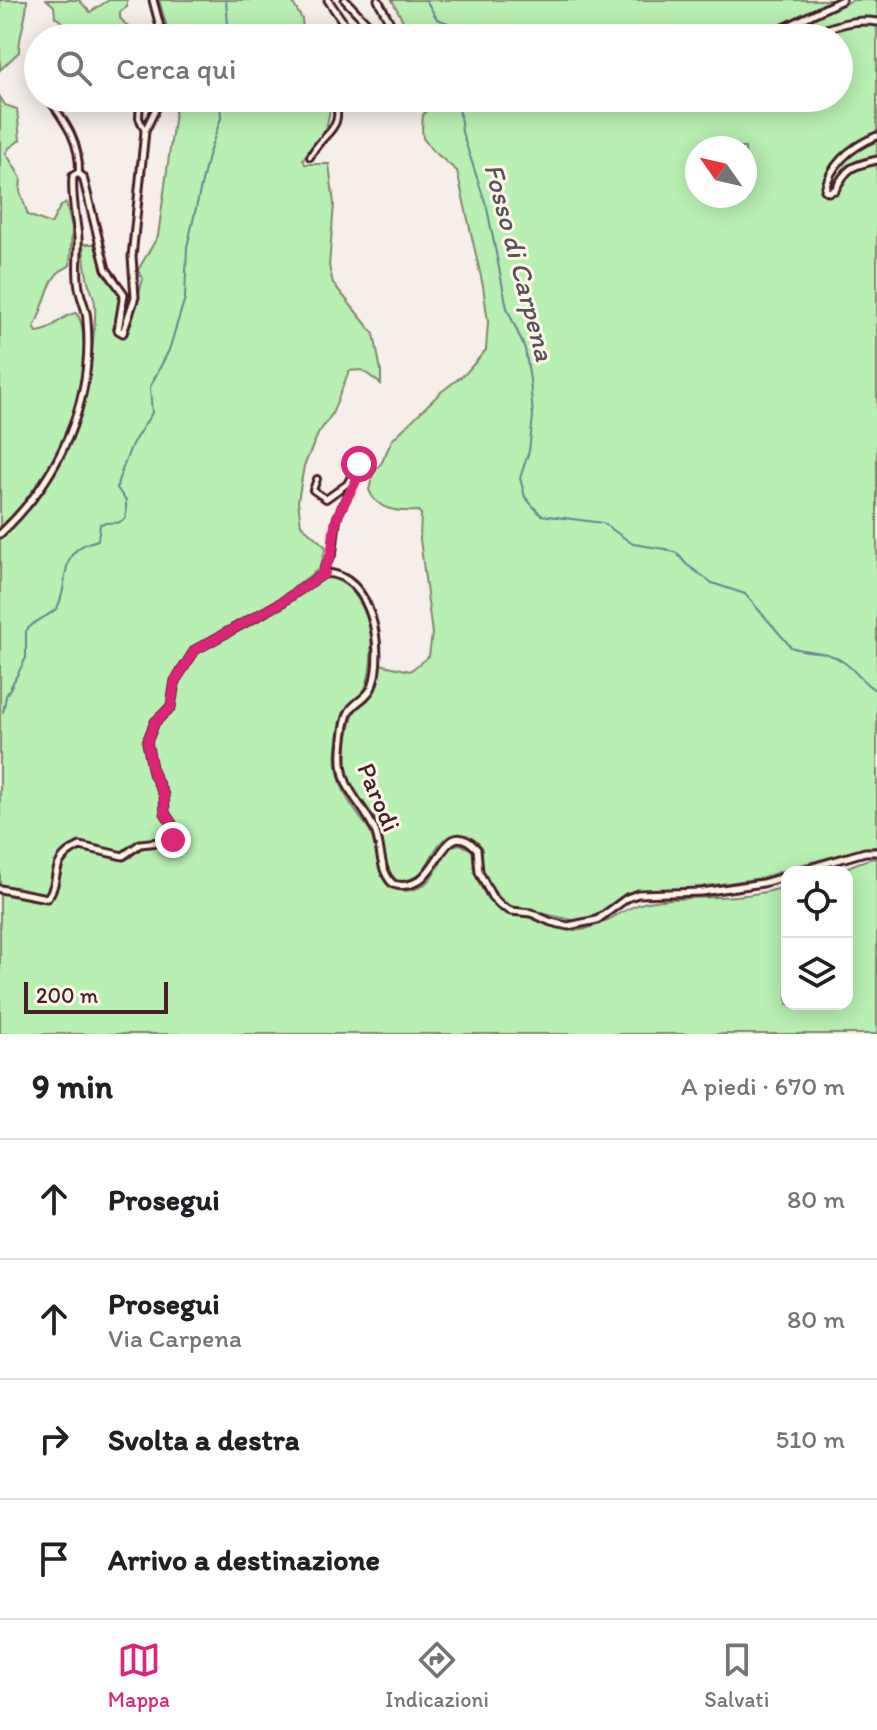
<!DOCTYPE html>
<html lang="it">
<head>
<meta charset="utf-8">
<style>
  body { margin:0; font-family:Itim,sans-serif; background:#f2f2f2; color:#202124 }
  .controls { position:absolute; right:24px; bottom:24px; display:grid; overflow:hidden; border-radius:16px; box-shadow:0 4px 20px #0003 }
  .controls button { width:72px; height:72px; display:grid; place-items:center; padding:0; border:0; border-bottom:2px solid #e0e0e0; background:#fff; color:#202124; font:40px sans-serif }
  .compass { position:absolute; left:685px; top:136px; width:72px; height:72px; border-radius:50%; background:#fff; box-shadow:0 4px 20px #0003; rotate:304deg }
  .scale { position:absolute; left:24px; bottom:20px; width:144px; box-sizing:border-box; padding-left:8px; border:4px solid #4a1f2b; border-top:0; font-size:22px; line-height:28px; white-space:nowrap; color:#4a1f2b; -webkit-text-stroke:6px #fcf5e5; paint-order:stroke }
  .stop { position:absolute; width:24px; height:24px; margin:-18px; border:6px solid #db2777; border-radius:50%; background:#fff }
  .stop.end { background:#db2777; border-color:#fff; box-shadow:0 2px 8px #0008 }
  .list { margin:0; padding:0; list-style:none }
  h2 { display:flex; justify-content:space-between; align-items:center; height:104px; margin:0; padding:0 32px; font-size:34px }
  h2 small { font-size:26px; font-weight:400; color:#757577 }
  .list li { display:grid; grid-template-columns:52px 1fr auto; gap:24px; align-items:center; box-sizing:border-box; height:120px; padding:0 32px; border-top:2px solid #e0e0e0 }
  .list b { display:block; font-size:30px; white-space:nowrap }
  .list p { margin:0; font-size:26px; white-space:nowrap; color:#757577 }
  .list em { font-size:26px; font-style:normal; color:#757577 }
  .icon { flex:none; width:44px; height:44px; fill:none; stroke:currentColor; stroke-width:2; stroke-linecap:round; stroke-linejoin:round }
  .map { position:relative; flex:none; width:877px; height:1034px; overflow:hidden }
  .search { position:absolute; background:#fff; box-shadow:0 4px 20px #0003; left:24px; right:24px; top:24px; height:88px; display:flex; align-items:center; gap:20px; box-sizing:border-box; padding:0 28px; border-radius:44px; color:#757577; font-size:30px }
  .sheet { height:584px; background:#fff }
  nav { display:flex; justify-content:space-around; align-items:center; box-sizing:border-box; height:112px; border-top:2px solid #e0e0e0; background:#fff; font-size:22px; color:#757577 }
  nav a { display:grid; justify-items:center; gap:4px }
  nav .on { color:#db2777 }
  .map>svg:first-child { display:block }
  .green { fill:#b8efb2; stroke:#81876e; stroke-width:2; fill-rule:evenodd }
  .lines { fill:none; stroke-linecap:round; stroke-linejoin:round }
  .stream { stroke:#66868f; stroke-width:2 }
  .minor-casing { stroke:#4a1f2b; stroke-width:10 }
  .tertiary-casing { stroke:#4a1f2b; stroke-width:11 }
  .minor { stroke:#fcf5e5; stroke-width:4 }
  .tertiary { stroke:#fcf5e5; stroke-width:5 }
  .route { stroke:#db2777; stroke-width:10 }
  .labels { text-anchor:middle; stroke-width:6; stroke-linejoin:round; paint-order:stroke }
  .street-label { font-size:26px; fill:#4a1f2b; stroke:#fcf5e5 }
  .water-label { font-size:28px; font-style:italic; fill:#58525d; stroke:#fcf5e5 }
</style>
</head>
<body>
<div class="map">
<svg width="877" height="1034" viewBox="0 0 877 1034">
  <rect width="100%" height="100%" fill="#f5eee9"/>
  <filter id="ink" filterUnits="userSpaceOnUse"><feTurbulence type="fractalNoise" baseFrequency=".0125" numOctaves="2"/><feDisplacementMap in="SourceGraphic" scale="16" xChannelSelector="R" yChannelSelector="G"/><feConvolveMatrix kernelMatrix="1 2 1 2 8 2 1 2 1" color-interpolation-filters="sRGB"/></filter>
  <g filter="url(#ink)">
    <g class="green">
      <path d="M0 0H27C27 19 19 32 19 52L0 70Z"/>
      <polygon points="47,0 79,0 90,12 109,0 127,0 127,7 120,12 120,18 129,28 125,38 67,38 70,32 65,24 55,17 54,6"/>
      <polygon points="159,0 291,0 302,19 304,38 170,38"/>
      <polygon points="392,0 833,0 780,25 770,38 412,38"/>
      <path d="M853 0H877V18C840 12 813 38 777 38L783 31Z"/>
      <path d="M864 25 877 26V131C850 144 829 160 822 190L826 195H833C840 189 840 185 844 178 851 168 866 167 877 165V847L865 848 793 867 762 878 686 889 634 891 596 915 577 921 512 907C498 899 488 884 482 868 479 861 483 856 482 850 480 840 465 835 457 835 426 837 436 883 397 881L387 870 381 835 372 817 354 793 349 781 346 765 347 740 354 711 367 701 375 690 380 664 410 671 429 656 432 634 420 539 421 514 418 511C398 512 377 511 369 490L373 474 382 462 392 440 441 392 466 373 486 350 488 322 483 286 457 171 432 150 423 138 422 128 423 115 431 105 451 98H839V38H813L849 26ZM697 148H745V196H697Z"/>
      <path d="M0 97 5 105 17 109 20 140 9 148 6 153 21 178 20 191 28 215 51 224 60 207 66 203 72 227 70 265C67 268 63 269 59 272 47 283 43 312 34 327L37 332C52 332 60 315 76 313 82 320 82 327 83 336 91 386 66 446 38 487 27 503 13 516 0 529Z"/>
      <path d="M177 98H325L331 104 326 130 303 159 305 164H329L334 204 329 266 333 283 374 334 381 371V384L362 370 349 371 332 414 318 434 304 466 298 501 301 525 326 547 320 568 280 598 192 648 171 680 167 703 153 720 144 742 150 775 161 796V813L175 834 173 836 142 840 123 852 79 842C65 850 54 859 51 876 50 884 50 889 45 895L40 894 0 885V539C60 484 87 422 93 342 94 330 96 317 95 305 95 297 90 289 88 281 85 269 84 257 83 244H94L105 274 121 296 113 330 121 337 129 331 143 279 138 270 158 236Z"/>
      <path d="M877 141V157L847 165 829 189C832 165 856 150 877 141Z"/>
      <path d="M330 578C351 583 362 602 368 622 374 639 372 679 362 694 359 699 352 701 348 706 342 716 338 736 337 748 334 773 344 796 359 816 362 821 368 826 370 831 380 853 374 901 415 889 432 885 441 862 448 847L460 844 474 851C469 872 485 902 504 912 514 917 524 915 534 919 548 925 565 933 581 930 605 926 627 905 648 902 694 894 743 902 787 886V1004H847V872H835C848 868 865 858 877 858V1034H0V893L47 902C65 891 53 859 78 851 91 846 107 860 121 860 132 860 134 852 142 847 153 841 168 847 179 840L182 833 168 812V794L155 771 151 744 157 725 174 708 178 683 198 653 283 608 320 579Z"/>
    </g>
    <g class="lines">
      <g class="stream">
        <polyline points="226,0 229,38"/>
        <polyline points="426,0 437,19 448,23 453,38"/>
        <path d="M458 98 462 132 487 208 507 308 525 349 530 380 533 417 529 451 520 478 525 497 541 515 603 523 633 544 665 549 677 553 686 564 712 583 745 594 791 647C809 654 824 649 842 661 855 669 863 684 877 691"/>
        <path d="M3 712 6 696 26 658V631C34 620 47 618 57 608 72 581 54 550 98 540L100 524C110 520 118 527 126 517V501L117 488 118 481 132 444 152 413 150 387 169 350 185 298 187 247 208 156 221 118 220 98"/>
      </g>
      <defs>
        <g id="minor">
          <path d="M48 98C66 123 80 142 79 173"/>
          <polyline points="140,98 139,118 145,131"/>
          <path d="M310 157C320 134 348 129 333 98"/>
          <polyline points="317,479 313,490 326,499 347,484 357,465 360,466 337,518 333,553 324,568 325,573"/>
        </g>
        <g id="tertiary">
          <polyline points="153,0 163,38"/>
          <polyline points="328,0 354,38"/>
          <polyline points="345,0 381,38"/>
          <polyline points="378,0 398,38"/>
          <polyline points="311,38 318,36 331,38"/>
          <polyline points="775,38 784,28 842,0"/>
          <path d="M804 38C827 28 852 18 877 22"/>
          <path d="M877 136C853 146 831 162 825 190L828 192 835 190C847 167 852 166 877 160"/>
          <path d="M0 534C59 479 94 402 87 321 87 310 82 302 80 292 75 275 79 255 78 237 76 217 71 196 73 176L78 173 83 177 106 269 124 294 118 330 123 333 135 297 132 257 145 131 161 98"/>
          <polyline points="796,872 865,852 877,852"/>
          <path d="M0 889 47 898C63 879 46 862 80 846L123 856 140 844 170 841 177 836 178 833 165 813 164 795 153 773 147 742 155 722 171 707 175 681 195 650 282 602 325 573C373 574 385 651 372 687 367 698 358 700 351 709 344 717 343 740 342 750 339 793 363 800 376 833 382 850 379 870 393 884 441 898 439 808 477 849L479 872 492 897 501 906 511 911 531 913 551 922 568 926 597 920 627 898 638 894 702 892 763 883 787 876"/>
        </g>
      </defs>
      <use href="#minor" class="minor-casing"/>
      <use href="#tertiary" class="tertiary-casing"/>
      <use href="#minor" class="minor"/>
      <use href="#tertiary" class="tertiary"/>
    </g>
  </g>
  <g class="lines" filter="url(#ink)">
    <path class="route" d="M173 840 178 833 165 813 164 795 153 773 147 742 155 722 171 707 175 681 195 650 282 602 325 573 324 568C336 552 331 535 337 518 343 500 361 482 359 464"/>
  </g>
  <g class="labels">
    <g class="street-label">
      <text transform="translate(379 797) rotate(67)" y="9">Parodi</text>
    </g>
    <g class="water-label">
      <text transform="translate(520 262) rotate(75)" y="10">Fosso di Carpena</text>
    </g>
  </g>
</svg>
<div class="controls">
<button><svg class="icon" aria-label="locate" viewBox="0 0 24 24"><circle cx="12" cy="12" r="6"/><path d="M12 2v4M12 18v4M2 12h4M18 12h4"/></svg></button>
<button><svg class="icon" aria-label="layers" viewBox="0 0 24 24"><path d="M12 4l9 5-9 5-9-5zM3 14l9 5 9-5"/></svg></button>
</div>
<svg class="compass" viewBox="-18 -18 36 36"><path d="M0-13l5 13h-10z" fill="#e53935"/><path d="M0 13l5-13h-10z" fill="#757577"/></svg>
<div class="scale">200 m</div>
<div class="stop" style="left:359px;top:464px"></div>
<div class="stop end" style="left:173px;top:840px"></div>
<div class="search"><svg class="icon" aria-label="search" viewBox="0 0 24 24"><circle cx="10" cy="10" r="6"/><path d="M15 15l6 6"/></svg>Cerca qui</div>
</div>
<section class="sheet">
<h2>9 min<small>A piedi · 670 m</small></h2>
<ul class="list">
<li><svg class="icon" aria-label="ahead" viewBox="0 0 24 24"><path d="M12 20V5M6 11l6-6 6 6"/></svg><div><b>Prosegui</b></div><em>80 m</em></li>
<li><svg class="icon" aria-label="ahead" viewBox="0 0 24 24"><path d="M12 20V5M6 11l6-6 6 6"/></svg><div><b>Prosegui</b><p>Via Carpena</p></div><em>80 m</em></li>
<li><svg class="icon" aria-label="right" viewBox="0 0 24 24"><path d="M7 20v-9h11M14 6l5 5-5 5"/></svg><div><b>Svolta a destra</b></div><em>510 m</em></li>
<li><svg class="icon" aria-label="arrive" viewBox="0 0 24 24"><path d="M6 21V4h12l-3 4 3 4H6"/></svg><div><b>Arrivo a destinazione</b></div></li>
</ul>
</section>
<nav>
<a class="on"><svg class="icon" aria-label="map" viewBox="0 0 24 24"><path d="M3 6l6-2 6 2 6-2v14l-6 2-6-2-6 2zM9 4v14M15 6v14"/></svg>Mappa</a>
<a><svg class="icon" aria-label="directions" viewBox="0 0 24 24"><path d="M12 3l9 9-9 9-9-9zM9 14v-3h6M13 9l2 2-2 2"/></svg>Indicazioni</a>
<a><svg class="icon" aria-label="saved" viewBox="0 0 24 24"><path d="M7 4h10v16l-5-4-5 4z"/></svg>Salvati</a>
</nav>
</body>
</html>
